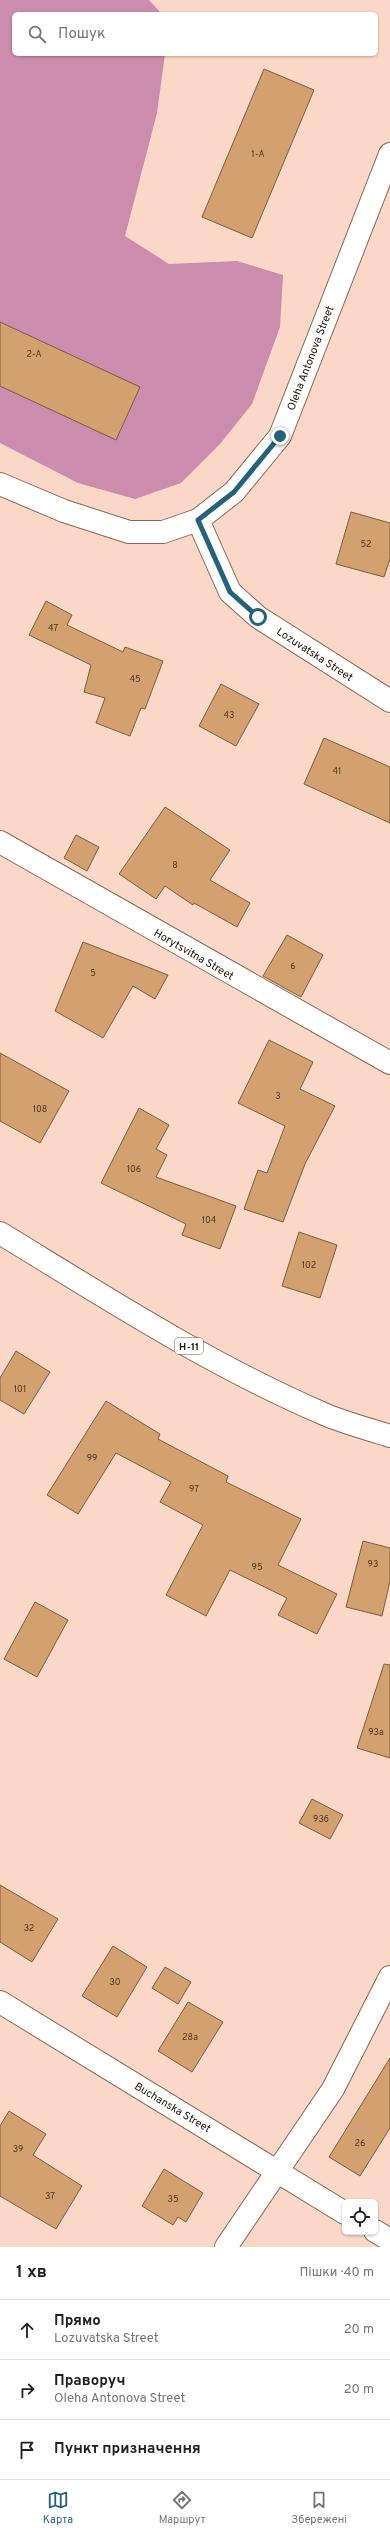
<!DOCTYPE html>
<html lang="uk">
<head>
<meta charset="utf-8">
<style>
  body { margin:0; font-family:Overpass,sans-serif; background:#f6f6f6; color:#202124 }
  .controls { position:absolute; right:12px; bottom:12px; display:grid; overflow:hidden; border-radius:6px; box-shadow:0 1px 3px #0004 }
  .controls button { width:36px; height:36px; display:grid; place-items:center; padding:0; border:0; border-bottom:1px solid #e0e0e0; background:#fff; color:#202124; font:20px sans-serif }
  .stop { position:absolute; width:12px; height:12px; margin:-9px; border:3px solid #256279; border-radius:50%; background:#fff }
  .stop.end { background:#256279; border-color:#fff; box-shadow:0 1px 4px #0008 }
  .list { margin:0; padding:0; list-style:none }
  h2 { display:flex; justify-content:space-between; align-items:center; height:52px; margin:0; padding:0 16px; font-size:17px }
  h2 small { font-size:13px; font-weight:400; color:#757577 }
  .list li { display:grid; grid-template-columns:26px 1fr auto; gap:12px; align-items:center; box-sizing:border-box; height:60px; padding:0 16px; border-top:1px solid #e0e0e0 }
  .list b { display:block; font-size:15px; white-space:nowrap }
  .list p { margin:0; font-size:13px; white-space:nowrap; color:#757577 }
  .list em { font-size:13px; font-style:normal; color:#757577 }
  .icon { flex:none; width:22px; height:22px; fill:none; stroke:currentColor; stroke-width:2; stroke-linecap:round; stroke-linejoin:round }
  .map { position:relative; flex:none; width:390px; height:2247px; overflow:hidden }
  .search { position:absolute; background:#fff; box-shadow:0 1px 3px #0004; left:12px; right:12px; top:12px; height:44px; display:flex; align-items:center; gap:10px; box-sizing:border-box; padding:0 14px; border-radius:6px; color:#757577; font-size:15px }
  .sheet { height:232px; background:#fff }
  nav { display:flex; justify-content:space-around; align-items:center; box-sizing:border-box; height:56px; border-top:1px solid #e0e0e0; background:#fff; font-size:11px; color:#757577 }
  nav a { display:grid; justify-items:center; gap:2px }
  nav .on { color:#256279 }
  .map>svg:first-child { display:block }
  .forest { fill:#cb8cad }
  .building { fill:#d3a16f; stroke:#7a5e40 }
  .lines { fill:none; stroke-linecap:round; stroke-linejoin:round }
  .minor-casing { stroke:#8c6553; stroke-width:24 }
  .secondary-casing { stroke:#8c6553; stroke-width:24 }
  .primary-casing { stroke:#8c6553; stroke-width:24 }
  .minor { stroke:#fff; stroke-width:22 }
  .secondary { stroke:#fff; stroke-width:22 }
  .primary { stroke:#fff; stroke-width:22 }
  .route { stroke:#256279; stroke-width:5 }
  .labels { text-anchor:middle; stroke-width:3; stroke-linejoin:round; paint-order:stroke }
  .number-label { font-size:9px; fill:#4d3523 }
  .shield { fill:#fff; stroke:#635854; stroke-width:1 }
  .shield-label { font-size:10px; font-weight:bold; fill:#20110a }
  .street-label { font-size:11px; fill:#20110a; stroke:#fff }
</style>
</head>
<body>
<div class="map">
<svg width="390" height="2247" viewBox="0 0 390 2247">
  <rect width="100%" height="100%" fill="#fad7c6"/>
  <polygon class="forest" points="0,0 149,0 162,14 14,14 14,54 165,54 157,113 125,236 169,264 237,261 283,275 280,327 252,404 220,444 181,483 135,499 78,483 0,443"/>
  <g class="building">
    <polygon points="264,69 314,90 252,238 202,217"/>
    <polygon points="0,322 140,387 116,440 0,386"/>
    <polygon points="351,512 390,523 390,559 384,577 336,564"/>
    <polygon points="46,601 72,615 67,625 123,652 125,647 163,661 145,709 141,708 130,736 96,723 105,698 84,692 91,665 29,635"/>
    <polygon points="221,684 259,704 236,746 199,726"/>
    <polygon points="324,738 390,767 390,823 304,784"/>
    <polygon points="165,807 230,850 210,880 250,903 237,927 194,903 193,905 165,886 156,899 119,874"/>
    <polygon points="76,835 99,847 87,871 64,858"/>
    <polygon points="287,935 323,955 301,997 263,976"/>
    <polygon points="83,942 168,975 155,999 133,986 103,1038 55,1011"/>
    <polygon points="269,1040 313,1062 300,1089 335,1106 305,1164 283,1222 244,1209 258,1170 267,1173 285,1126 238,1103"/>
    <polygon points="0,1053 69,1091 40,1143 0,1121"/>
    <polygon points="139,1108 169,1125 156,1149 167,1155 156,1177 236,1206 220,1249 182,1235 186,1224 101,1183"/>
    <polygon points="299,1232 337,1245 320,1298 282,1286"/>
    <polygon points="16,1351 50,1372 24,1414 0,1400 0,1378"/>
    <polygon points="106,1401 160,1434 158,1439 228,1476 226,1482 301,1519 278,1565 337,1594 317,1634 278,1615 287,1598 230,1570 206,1616 166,1595 203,1525 160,1502 171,1482 116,1453 78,1514 47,1495"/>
    <polygon points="363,1541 390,1548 390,1581 382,1616 346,1607"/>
    <polygon points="35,1602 68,1620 37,1677 4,1659"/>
    <polygon points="384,1664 390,1665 390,1758 357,1748"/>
    <polygon points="312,1799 343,1815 330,1839 299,1823"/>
    <polygon points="0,1885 58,1919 32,1962 0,1942"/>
    <polygon points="113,1946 147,1967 117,2017 82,1996"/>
    <polygon points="165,1967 191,1982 178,2004 152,1988"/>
    <polygon points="188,2002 223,2022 192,2072 158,2051"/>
    <polygon points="390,2058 390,2128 360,2176 329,2157"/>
    <polygon points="9,2111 46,2134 33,2155 82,2186 56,2229 0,2196 0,2126"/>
    <polygon points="164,2169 203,2193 186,2222 178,2217 173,2225 142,2206"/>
  </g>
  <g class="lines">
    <defs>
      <g id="minor">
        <polyline points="198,520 230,592 258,617 390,701"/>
        <polyline points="0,842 390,1063"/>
        <polyline points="0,2002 345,2213"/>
        <polyline points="375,2231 390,2240"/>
        <polyline points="226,2247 333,2089 390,1977"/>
      </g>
      <polyline id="secondary" points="0,484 64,511 129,532 163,532 198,520 234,492 280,436 390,154"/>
      <path id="primary" d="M0 1233C105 1297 210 1365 324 1414 345 1423 368 1429 390 1436"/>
    </defs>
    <use href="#minor" class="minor-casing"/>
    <use href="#secondary" class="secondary-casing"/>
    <use href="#primary" class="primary-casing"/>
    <use href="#minor" class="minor"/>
    <use href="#secondary" class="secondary"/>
    <use href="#primary" class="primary"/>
  </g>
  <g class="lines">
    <polyline class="route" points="258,617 230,592 198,520 234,492 280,436"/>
  </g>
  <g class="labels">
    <g class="number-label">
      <text x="258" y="157">1-А</text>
      <text x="34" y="357">2-А</text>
      <text x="366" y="547">52</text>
      <text x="53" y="631">47</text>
      <text x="135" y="682">45</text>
      <text x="229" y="718">43</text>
      <text x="337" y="774">41</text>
      <text x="175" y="868">8</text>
      <text x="293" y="969">6</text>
      <text x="93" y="976">5</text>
      <text x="278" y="1099">3</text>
      <text x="40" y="1112">108</text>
      <text x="134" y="1172">106</text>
      <text x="209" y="1223">104</text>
      <text x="309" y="1268">102</text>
      <text x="20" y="1392">101</text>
      <text x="92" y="1461">99</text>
      <text x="194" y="1492">97</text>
      <text x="373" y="1567">93</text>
      <text x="257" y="1570">95</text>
      <text x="376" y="1735">93а</text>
      <text x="321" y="1822">93б</text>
      <text x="29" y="1931">32</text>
      <text x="115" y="1985">30</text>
      <text x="190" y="2040">28а</text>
      <text x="360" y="2146">26</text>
      <text x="18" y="2152">39</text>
      <text x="50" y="2199">37</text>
      <text x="173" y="2202">35</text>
    </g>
    <rect class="shield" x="175" y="1338" width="28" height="16" rx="3"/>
    <g class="shield-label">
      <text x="189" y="1350">Н-11</text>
    </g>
    <g class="street-label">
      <text transform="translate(310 358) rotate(-69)" y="4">Oleha Antonova Street</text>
      <text transform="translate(315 654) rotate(33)" y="4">Lozuvatska Street</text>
      <text transform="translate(194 954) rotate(30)" y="4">Horytsvitna Street</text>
      <text transform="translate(173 2107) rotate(31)" y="4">Buchanska Street</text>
    </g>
  </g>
</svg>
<div class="controls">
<button><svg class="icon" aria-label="locate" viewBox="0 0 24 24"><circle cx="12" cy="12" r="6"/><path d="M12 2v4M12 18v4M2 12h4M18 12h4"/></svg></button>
</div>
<div class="stop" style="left:258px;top:617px"></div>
<div class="stop end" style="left:280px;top:436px"></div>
<div class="search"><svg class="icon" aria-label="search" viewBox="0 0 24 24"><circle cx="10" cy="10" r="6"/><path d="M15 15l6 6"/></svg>Пошук</div>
</div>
<section class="sheet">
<h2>1 хв<small>Пішки · 40 m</small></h2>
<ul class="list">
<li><svg class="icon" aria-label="ahead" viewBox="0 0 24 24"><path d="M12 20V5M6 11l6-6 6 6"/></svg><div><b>Прямо</b><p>Lozuvatska Street</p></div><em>20 m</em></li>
<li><svg class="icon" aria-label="right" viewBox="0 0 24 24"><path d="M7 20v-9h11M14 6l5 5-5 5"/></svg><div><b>Праворуч</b><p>Oleha Antonova Street</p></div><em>20 m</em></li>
<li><svg class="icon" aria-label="arrive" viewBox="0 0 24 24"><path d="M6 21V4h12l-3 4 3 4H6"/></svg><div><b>Пункт призначення</b></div></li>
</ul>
</section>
<nav>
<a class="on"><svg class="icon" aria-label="map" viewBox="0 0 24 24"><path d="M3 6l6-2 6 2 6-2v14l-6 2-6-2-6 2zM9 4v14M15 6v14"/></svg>Карта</a>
<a><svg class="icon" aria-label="directions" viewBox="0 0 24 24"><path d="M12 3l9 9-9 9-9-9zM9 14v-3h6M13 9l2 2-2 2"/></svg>Маршрут</a>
<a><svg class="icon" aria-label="saved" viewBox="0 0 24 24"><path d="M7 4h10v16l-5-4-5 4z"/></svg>Збережені</a>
</nav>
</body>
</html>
